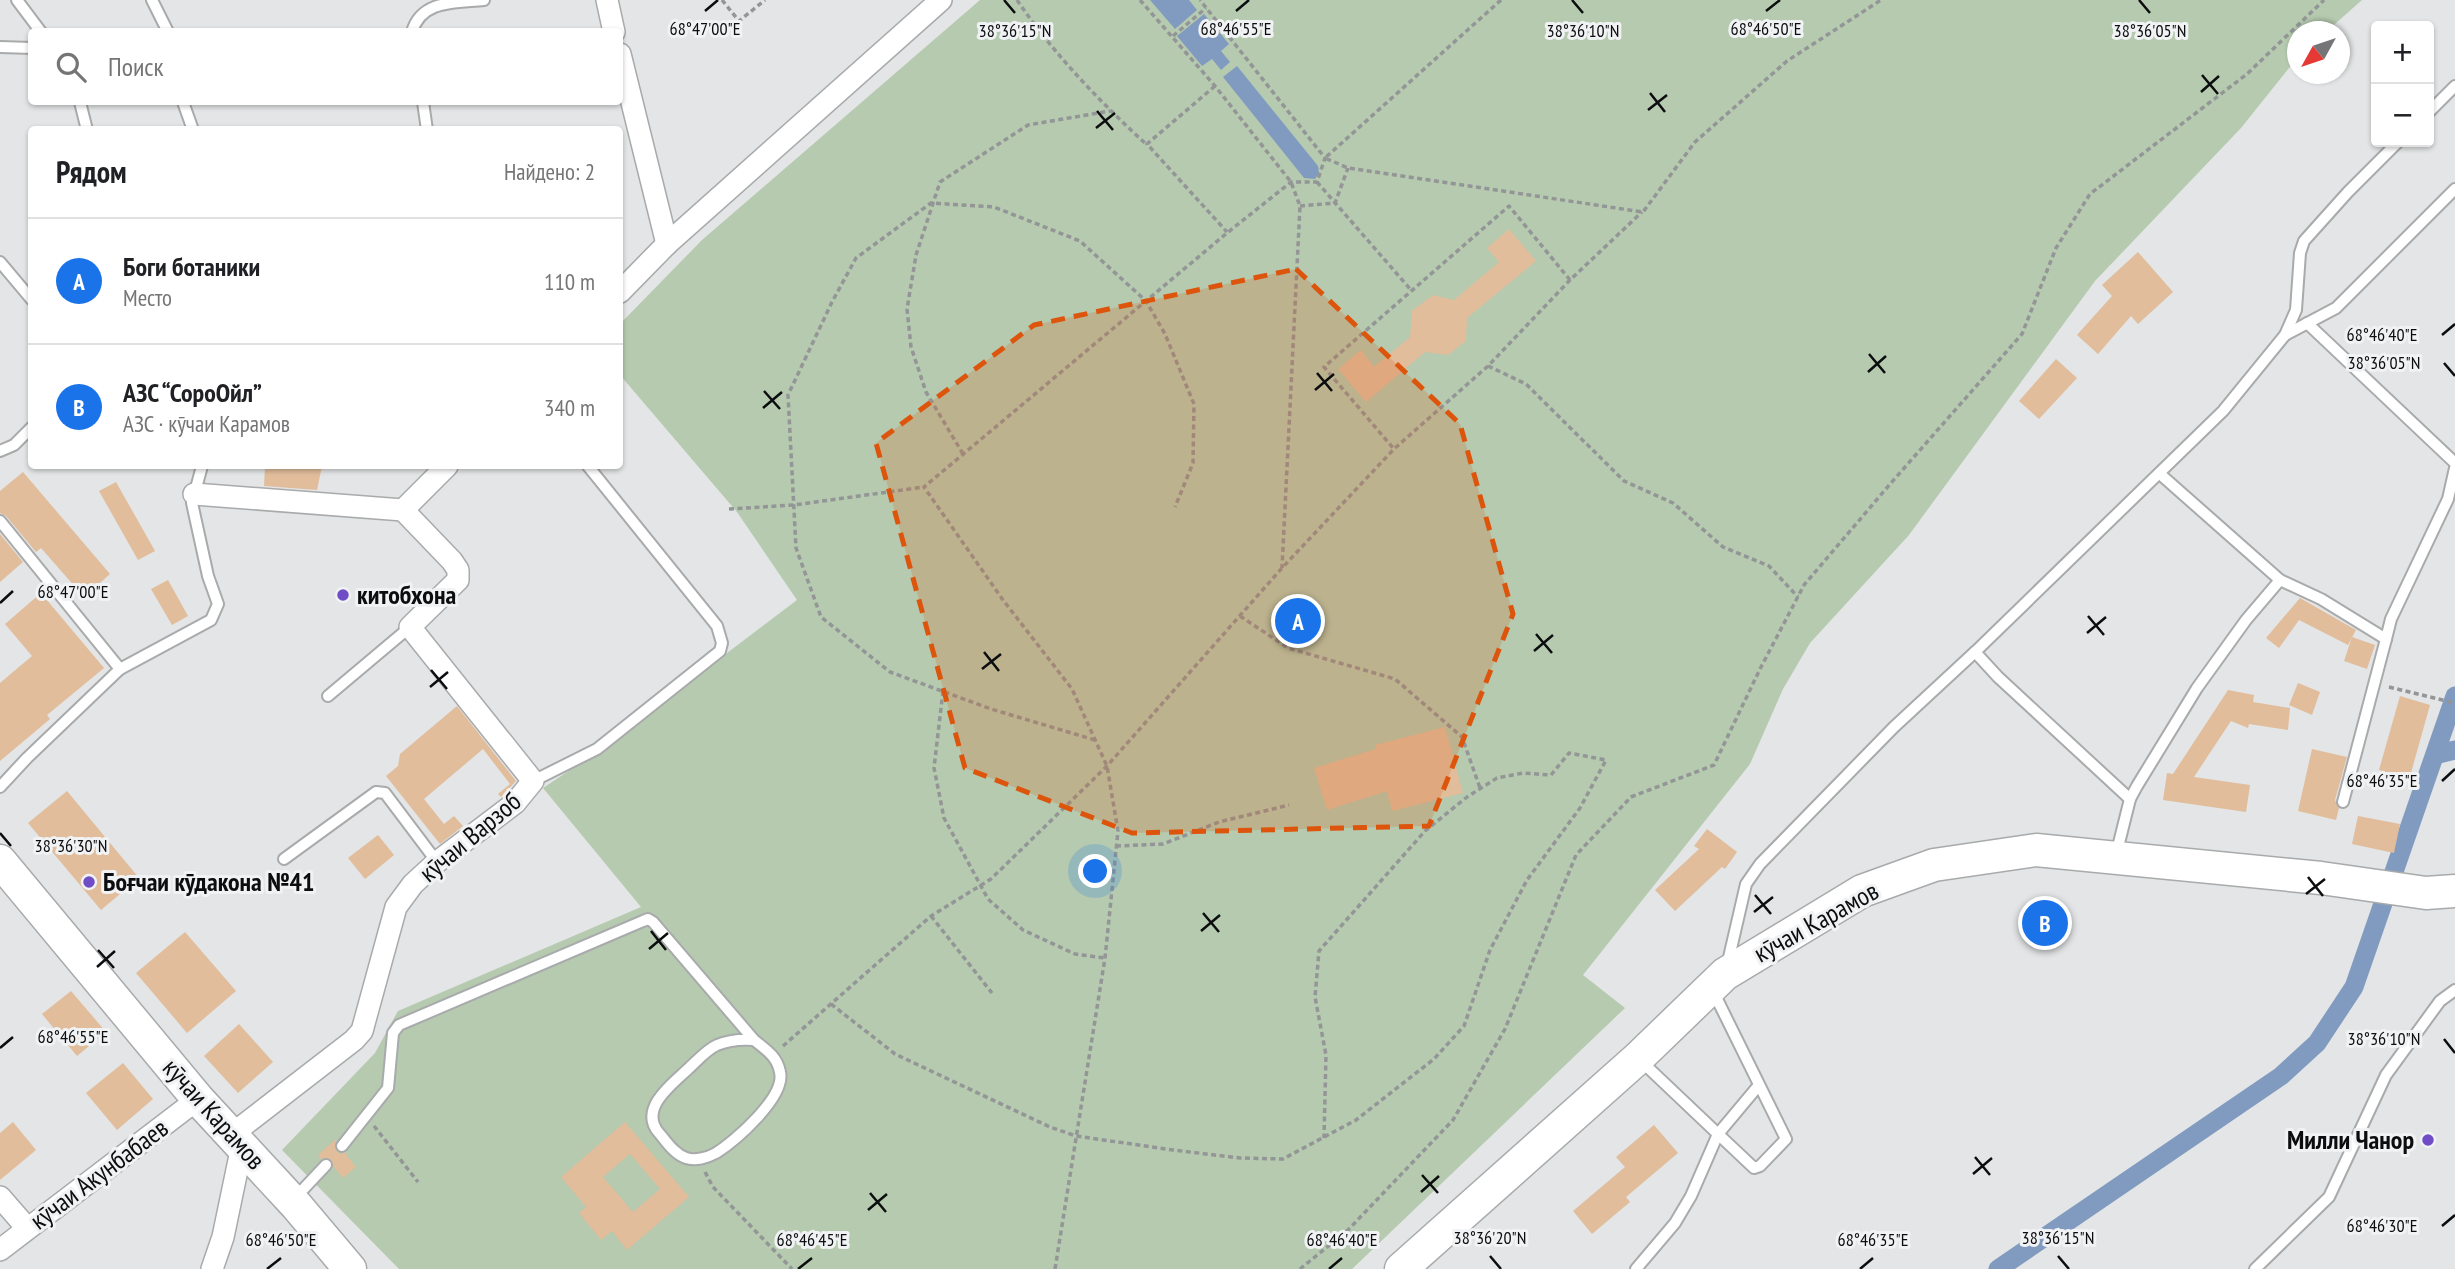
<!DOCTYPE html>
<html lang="ru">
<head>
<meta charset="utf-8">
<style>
  body { margin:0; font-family:"PT Sans Narrow",sans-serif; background:#f2f2f2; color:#202124 }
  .controls { position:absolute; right:21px; top:21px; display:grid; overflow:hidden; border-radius:7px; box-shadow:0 2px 5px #0004 }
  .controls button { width:63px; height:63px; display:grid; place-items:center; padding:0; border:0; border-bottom:2px solid #e0e0e0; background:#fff; color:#202124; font:35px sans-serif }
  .compass { position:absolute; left:2287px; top:21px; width:63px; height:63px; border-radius:50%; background:#fff; box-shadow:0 2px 5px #0004; rotate:230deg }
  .you { position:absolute; left:1096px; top:872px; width:24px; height:24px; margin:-18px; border:5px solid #fff; border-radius:50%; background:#1a73e8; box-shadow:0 0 0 10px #1a73e833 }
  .badge { display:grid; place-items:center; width:46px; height:46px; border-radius:50%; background:#1a73e8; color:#fff; font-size:23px; font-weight:700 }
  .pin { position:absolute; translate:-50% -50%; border:4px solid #fff; box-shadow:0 2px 7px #0006 }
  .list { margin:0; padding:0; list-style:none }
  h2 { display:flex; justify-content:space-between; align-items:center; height:91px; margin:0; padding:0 28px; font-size:30px }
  h2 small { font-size:23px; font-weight:400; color:#757577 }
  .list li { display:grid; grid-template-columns:46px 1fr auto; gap:21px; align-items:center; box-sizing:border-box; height:126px; padding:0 28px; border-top:2px solid #e0e0e0 }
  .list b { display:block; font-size:26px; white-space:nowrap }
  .list p { margin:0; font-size:23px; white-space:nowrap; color:#757577 }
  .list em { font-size:23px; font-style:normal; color:#757577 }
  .icon { flex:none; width:38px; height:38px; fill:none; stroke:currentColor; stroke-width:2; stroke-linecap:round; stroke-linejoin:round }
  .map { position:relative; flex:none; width:2455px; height:1269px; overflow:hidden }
  .search { position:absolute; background:#fff; box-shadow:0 2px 5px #0004; left:28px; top:28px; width:595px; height:77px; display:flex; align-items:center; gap:18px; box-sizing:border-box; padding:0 24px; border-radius:7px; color:#757577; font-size:26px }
  .panel { position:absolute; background:#fff; box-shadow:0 2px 5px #0004; left:28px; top:126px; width:595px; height:343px; border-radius:7px }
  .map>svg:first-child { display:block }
  .green { fill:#b5caaf }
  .water { fill:#819bc0 }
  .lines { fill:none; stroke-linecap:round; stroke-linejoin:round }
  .canal { stroke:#819bc0; stroke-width:19 }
  .building { fill:#e1bd9b; fill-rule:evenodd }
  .lane-casing { stroke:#a8aaab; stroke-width:14 }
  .street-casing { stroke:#a8aaab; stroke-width:24 }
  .secondary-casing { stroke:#a8aaab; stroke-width:35 }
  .path { stroke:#939596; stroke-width:3.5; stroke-dasharray:5 3.5; stroke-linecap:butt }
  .lane { stroke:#fff; stroke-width:10 }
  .street { stroke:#fff; stroke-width:21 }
  .secondary { stroke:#fff; stroke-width:32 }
  .marked { fill:#dd550c; fill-opacity:0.2; stroke:#dd550c; stroke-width:5; stroke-dasharray:14 9; stroke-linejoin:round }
  .ticks { fill:none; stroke:#0c0d0e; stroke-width:2.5 }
  .poi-dot { fill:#704dc6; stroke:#f0f2f4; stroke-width:2.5 }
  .labels { text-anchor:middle; stroke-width:6; stroke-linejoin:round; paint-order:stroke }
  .poi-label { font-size:26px; font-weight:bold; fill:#0c0d0e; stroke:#f0f2f4; text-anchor:start }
  .street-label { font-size:26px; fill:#0c0d0e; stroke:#f0f2f4 }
  .ticks-label { font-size:18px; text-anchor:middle; fill:#0c0d0e; stroke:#f0f2f4; stroke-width:6; stroke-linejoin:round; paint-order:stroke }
</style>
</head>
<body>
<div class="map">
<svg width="2455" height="1269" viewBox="0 0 2455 1269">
  <rect width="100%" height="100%" fill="#e3e5e6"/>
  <polygon class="green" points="980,0 2362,0 2327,31 2298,32 2297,58 2241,128 2095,281 1909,535 1810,643 1783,689 1750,764 1583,975 1625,1008 1352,1269 399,1269 282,1150 375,1053 398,1011 641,907 543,788 594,754 797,600 737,512 620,375 620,324 702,240"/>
  <g class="water">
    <polygon points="1150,0 1189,0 1197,10 1175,29"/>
    <polygon points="1204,14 1229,44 1221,51 1230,62 1221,70 1212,59 1202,66 1177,36"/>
    <polygon points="1237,66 1318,166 1319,173 1315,179 1304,178 1223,77"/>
  </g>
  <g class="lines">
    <g class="canal">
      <polyline points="2435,755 2455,750"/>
      <polyline points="1998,1269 2281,1076 2317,1043 2354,987 2455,696"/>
    </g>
  </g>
  <g class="building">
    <polygon points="1509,229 1536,261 1467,318 1466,341 1448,355 1425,352 1366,402 1338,369 1361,350 1374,367 1410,337 1412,311 1433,295 1454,300 1499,262 1487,248"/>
    <polygon points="2138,252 2173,292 2138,324 2131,316 2098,354 2077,335 2112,296 2102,285"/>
    <polygon points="2056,359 2077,378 2039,419 2019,401"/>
    <polygon points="265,466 322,466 317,490 264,486"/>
    <polygon points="23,472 110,574 84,597 41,548 36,552 6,516 0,513 0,491"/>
    <polygon points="116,482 155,551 138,560 99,491"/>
    <polygon points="0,534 23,562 0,582"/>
    <polygon points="168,580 188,616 172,625 151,589"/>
    <polygon points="41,593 104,668 47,715 50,719 0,761 0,683 32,656 5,624"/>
    <polygon points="2300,598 2356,630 2348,645 2299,620 2279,648 2266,638"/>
    <polygon points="2352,637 2375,645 2367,669 2344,661"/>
    <polygon points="2298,683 2320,692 2312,715 2289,705"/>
    <polygon points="2228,690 2254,695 2253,702 2290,708 2288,730 2249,724 2248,728 2231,721 2194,777 2250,785 2246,812 2163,800 2167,773 2173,774"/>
    <polygon points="2400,696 2430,705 2409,780 2379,770"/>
    <polygon points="457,706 516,781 501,797 498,794 510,784 483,749 424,799 444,824 454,816 463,826 440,844 386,776 398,766 400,754"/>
    <polygon points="1445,727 1463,793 1392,811 1387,791 1327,810 1314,768 1376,749 1375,745"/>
    <polygon points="2312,749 2347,757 2335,800 2339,808 2336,820 2298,811"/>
    <polygon points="67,791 139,878 101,910 28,823"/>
    <polygon points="2358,816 2400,824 2394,853 2352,844"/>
    <polygon points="1707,829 1737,852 1725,869 1722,867 1675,911 1655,890 1699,849 1694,846"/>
    <polygon points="378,835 394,855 365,879 348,858"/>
    <polygon points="185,932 236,991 187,1033 136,973"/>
    <polygon points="71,991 106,1032 77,1056 42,1014"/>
    <polygon points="239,1024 273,1062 238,1093 204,1056"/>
    <polygon points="123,1063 153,1099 117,1130 86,1093"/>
    <polygon points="13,1122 36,1150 0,1180 0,1133"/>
    <path d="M625 1122 689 1197 627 1250 612 1231 601 1240 579 1213 586 1207 561 1177ZM630 1154 660 1189 633 1212 603 1177Z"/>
    <polygon points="1654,1125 1678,1153 1626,1197 1630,1202 1592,1234 1573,1211 1625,1167 1616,1157"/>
    <polygon points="336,1139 335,1149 340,1154 347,1152 346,1155 356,1167 343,1178 334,1167 331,1159 321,1159 318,1155"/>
  </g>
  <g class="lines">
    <defs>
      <g id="lane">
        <polyline points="17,0 41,32"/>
        <polyline points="152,0 168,32"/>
        <path d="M412 32C421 0 454 3 484 0"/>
        <polyline points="0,47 32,48"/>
        <polyline points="80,102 87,130"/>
        <polyline points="183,102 193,130"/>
        <polyline points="423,102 427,130"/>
        <polyline points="2429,112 2455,86"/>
        <polyline points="0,262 32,300"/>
        <polyline points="2307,323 2455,463"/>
        <polyline points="2285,335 2336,308 2455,189"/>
        <polyline points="0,451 14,445 32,427"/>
        <polyline points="0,521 120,669"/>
        <polyline points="2280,580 2321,599 2386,639 2391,619 2448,499 2455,468"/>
        <polyline points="1975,652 1998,677 2130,799"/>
        <polyline points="328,696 410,627"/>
        <polyline points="533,781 597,749 720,651 722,643 717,626 588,466"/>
        <polyline points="0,787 27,758 120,669 211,620 218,604 208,576 192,503 202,466"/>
        <polyline points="2343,802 2386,639"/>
        <polyline points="2116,855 2130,799 2137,786 2197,688 2246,620 2280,580 2160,474"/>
        <polyline points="284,859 376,792 385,793 437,862"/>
        <polyline points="1727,966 1746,884 1760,864 1894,727 1975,652 2223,411 2285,335 2296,310 2300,253 2304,241 2348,192 2398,142"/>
        <polyline points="1713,991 1786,1139 1760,1166 1754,1168 1718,1134 1759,1085"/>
        <path d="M342 1146 388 1088 393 1033 399 1025 643 921 648 919 653 922 754 1040C765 1049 777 1056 780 1072 786 1097 735 1141 716 1153 707 1158 695 1161 686 1158 674 1154 666 1141 659 1133 638 1109 672 1084 688 1069 697 1061 706 1050 717 1045 729 1040 741 1039 754 1040"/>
        <polyline points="294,1199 326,1165"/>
        <polyline points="1636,1269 1675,1223 1691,1196 1718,1134 1640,1060"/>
        <polyline points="2255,1269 2329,1197 2386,1075 2440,1001 2455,990"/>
      </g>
      <g id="street">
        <polyline points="607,0 614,32"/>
        <polyline points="620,54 667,244"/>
        <polyline points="620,292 667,244 941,0"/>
        <polyline points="194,494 403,510 447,466"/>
        <polyline points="231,1135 354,1040 362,1031 396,907 413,884 437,862 515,803 533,781 410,627 458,580 458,570 452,561 403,510"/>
        <polyline points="0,1197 27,1228"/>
        <polyline points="0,1250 198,1099"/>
        <polyline points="212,1269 223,1237 242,1146"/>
      </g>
      <g id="secondary">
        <polyline points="0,861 198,1099 296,1205 350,1269"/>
        <polyline points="1401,1269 1638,1058 1725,974 1862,891 1934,865 2036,850 2321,878 2426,893 2455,891"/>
      </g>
    </defs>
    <use href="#lane" class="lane-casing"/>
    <use href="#street" class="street-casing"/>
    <use href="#secondary" class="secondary-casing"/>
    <g class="path">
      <polyline points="722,0 739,21 765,0"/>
      <path d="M1017 0C1053 53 1099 101 1146 144"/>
      <polyline points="1140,0 1215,86 1291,182 1300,206 1282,568"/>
      <polyline points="1501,0 1325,158 1348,168 1643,212 1695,142 1787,61 1881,0"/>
      <polyline points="1173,36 1206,8"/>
      <polyline points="1215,86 1147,144 1227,232"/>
      <polyline points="1317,182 1411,290"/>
      <polyline points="1300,206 1335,203 1348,168"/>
      <polyline points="1570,280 1509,206 1324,367 1394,449 1488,366 1570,280 1642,212"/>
      <polyline points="1488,366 1526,384 1624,481 1673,503 1723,547 1769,566 1798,597"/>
      <polyline points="963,454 926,392 911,347 907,309 916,255 940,182 1028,125 1110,111"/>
      <polyline points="729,509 794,505 924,487"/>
      <polyline points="1240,616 1288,648 1395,679 1462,737 1480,788"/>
      <polyline points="2389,687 2455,703"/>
      <polyline points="943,691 934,768 944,818 988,899 1023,930 1075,954 1105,958"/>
      <polyline points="1095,740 991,709 890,672 821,617 796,548 788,395 832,302 856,258 931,203 994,207 1080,241 1146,301 1165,334 1194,404 1193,463 1175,507"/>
      <polyline points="1116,846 1163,844 1219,822 1289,805"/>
      <polyline points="931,916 992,993"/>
      <polyline points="831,1004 895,1054 1050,1127 1076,1136 1173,1150 1240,1158 1283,1159 1356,1120 1434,1059 1464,1026 1490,950 1527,880 1580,808 1606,760 1569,753 1551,775 1523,773 1497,778 1467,797 1425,831 1319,951 1315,997 1326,1055 1324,1138"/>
      <polyline points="783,1046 931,916 991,879 1107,766 1282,568 1394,449"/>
      <polyline points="374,1126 418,1182"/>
      <polyline points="705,1172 713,1187 792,1269"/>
      <polyline points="1055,1269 1105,958 1118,831 1107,766 1072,689 1003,600 924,487 1227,233 1291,182 1317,182 1325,158 1200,0"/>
      <polyline points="1300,1269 1348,1230 1453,1120 1505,1029 1576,855 1631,797 1714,765 1760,669 1804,585 1891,483 2022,334 2056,248 2090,194 2247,74 2324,0"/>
    </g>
    <use href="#lane" class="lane"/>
    <use href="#street" class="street"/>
    <use href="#secondary" class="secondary"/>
  </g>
  <path class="marked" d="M1296 269 1460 424 1513 614 1429 826 1132 833 965 768 876 443 1034 325Z"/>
  <path class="ticks" d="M1004 0 1015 13M1572 0 1583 13M2139 0 2150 13M705 11 718 0M1236 11 1249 0M1766 11 1780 0M2202 75 2218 94M2201 92 2219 76M1650 93 1665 112M1648 110 1667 95M1097 111 1113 130M1096 128 1115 113M2442 335 2455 324M1869 354 1885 373M2444 363 2455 376M1868 372 1886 356M1317 373 1332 391M1315 390 1334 374M764 391 780 409M763 408 782 392M0 603 13 591M2088 616 2104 635M2087 633 2106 617M1536 634 1552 653M1534 651 1553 635M984 652 999 671M982 669 1001 654M431 670 447 689M430 687 448 672M2442 781 2455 769M0 833 11 846M2308 877 2323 896M2306 894 2325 879M1755 895 1771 914M1754 912 1773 897M1203 913 1219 932M651 931 666 950M1201 931 1220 915M649 949 668 933M98 950 114 968M97 967 115 951M2444 1039 2455 1053M0 1048 13 1037M1975 1157 1990 1175M1973 1174 1992 1158M1422 1175 1438 1193M1421 1192 1439 1176M870 1193 886 1212M868 1210 887 1194M2442 1226 2455 1215M1490 1256 1501 1269M2058 1256 2069 1269M267 1269 281 1258M798 1269 812 1258M1329 1269 1342 1258M1860 1269 1873 1258"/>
  <g class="poi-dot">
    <circle cx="343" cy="595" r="7"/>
    <circle cx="89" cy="882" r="7"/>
    <circle cx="2428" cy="1140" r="7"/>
  </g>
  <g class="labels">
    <g class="poi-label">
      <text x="357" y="604">китобхона</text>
      <text x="103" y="891">Боғчаи кӯдакона №41</text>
      <text x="2414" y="1149" text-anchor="end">Милли Чанор</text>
    </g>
    <g class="street-label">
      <text transform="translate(470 837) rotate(-40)" y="9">кӯчаи Варзоб</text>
      <text transform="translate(1816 922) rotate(-29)" y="9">кӯчаи Карамов</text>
      <text transform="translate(214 1114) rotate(48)" y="9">кӯчаи Карамов</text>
      <text transform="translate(99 1174) rotate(-37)" y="9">кӯчаи Акунбабаев</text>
    </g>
  </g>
  <g class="ticks-label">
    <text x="1236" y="35">68°46'55"E</text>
    <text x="705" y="35">68°47'00"E</text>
    <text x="1766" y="35">68°46'50"E</text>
    <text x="1583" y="37">38°36'10"N</text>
    <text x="2150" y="37">38°36'05"N</text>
    <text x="1015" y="37">38°36'15"N</text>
    <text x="2382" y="341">68°46'40"E</text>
    <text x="2384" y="369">38°36'05"N</text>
    <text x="73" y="598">68°47'00"E</text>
    <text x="2382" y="787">68°46'35"E</text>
    <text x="71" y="852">38°36'30"N</text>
    <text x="73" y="1043">68°46'55"E</text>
    <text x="2384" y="1045">38°36'10"N</text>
    <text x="2382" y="1232">68°46'30"E</text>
    <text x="1490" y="1244">38°36'20"N</text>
    <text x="2058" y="1244">38°36'15"N</text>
    <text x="281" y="1246">68°46'50"E</text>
    <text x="812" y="1246">68°46'45"E</text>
    <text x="1342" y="1246">68°46'40"E</text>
    <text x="1873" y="1246">68°46'35"E</text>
  </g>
</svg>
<div class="controls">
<button>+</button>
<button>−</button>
</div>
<svg class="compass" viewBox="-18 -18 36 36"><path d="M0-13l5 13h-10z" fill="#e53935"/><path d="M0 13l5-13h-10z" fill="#757577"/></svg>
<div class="you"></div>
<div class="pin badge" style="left:1298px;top:621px">A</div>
<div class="pin badge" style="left:2045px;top:923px">B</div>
<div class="search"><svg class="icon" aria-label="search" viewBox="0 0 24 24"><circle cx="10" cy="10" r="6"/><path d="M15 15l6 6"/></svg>Поиск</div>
<section class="panel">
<h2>Рядом<small>Найдено: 2</small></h2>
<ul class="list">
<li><span class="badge">A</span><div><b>Боги ботаники</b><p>Место</p></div><em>110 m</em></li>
<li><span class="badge">B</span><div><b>АЗС “СороОйл”</b><p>АЗС · кӯчаи Карамов</p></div><em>340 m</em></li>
</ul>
</section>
</div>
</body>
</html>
